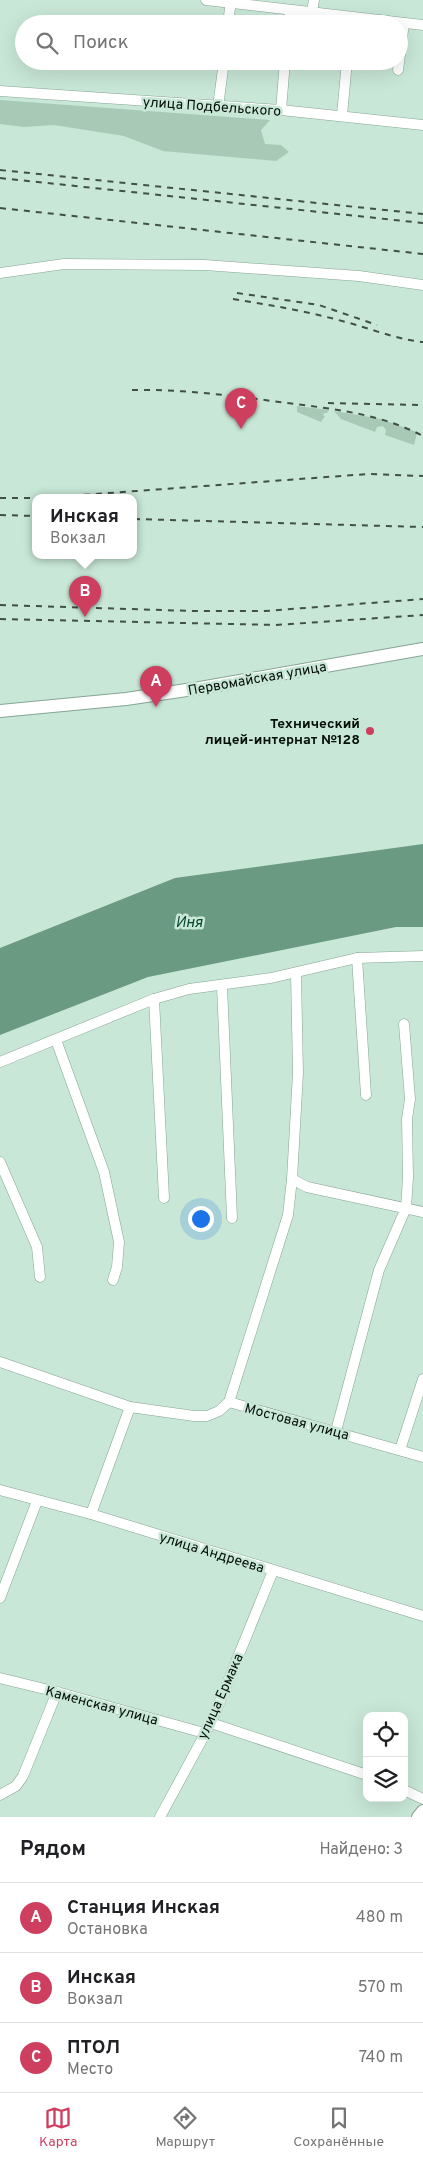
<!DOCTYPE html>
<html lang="ru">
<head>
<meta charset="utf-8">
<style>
  body { margin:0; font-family:Overpass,sans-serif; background:#f6f6f6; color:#202124 }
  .controls { position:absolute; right:15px; bottom:15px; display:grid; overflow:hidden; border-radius:10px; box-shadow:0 5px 20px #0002 }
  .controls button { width:45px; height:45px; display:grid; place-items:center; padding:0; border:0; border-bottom:1px solid #e0e0e0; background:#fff; color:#202124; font:25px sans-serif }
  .you { position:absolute; left:200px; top:1218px; width:18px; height:18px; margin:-12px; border:4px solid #fff; border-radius:50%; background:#1a73e8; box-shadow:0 0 0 8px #1a73e833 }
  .badge { display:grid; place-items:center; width:32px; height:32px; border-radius:50%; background:#ce3e5f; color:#fff; font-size:16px; font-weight:700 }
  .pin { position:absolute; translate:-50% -41px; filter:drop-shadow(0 1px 2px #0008) }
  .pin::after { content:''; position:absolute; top:26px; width:18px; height:15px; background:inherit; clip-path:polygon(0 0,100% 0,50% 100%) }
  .popup { position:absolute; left:32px; top:494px; width:105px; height:65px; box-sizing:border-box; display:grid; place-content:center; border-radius:10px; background:#fff; filter:drop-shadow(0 1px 4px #0005); font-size:16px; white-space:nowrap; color:#757577 }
  .popup b { font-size:19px; color:#202124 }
  .popup::after { content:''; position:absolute; left:50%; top:100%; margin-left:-10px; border:10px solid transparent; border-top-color:#fff }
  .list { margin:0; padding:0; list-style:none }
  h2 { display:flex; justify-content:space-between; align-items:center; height:65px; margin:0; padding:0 20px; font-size:21px }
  h2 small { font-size:16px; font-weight:400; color:#757577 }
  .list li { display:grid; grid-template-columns:32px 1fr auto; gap:15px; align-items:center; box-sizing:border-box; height:70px; padding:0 20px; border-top:1px solid #e0e0e0 }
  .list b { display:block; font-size:19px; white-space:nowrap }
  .list p { margin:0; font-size:16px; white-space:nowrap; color:#757577 }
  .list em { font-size:16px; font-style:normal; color:#757577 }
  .icon { flex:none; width:28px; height:28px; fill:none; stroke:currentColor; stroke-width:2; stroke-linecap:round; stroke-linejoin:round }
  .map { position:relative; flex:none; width:423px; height:1817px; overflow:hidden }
  .search { position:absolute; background:#fff; box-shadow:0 5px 20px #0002; left:15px; right:15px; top:15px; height:55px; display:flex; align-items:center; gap:12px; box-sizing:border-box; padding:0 18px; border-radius:28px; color:#757577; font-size:19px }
  .sheet { height:275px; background:#fff }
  nav { display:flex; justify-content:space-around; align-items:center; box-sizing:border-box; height:70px; border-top:1px solid #e0e0e0; background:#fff; font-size:14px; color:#757577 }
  nav a { display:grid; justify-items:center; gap:2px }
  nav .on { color:#ce3e5f }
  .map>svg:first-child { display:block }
  .green { fill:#a7c9b6 }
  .water { fill:#6b9a82 }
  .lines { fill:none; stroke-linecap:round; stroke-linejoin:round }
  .minor-casing { stroke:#87a494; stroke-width:11 }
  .major-casing { stroke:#87a494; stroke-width:14 }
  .minor { stroke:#fff; stroke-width:10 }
  .major { stroke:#fff; stroke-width:12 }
  .rail { stroke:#405047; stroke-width:2; stroke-dasharray:6 6; stroke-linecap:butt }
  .poi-dot { fill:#ce3e5f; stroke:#c8e7d6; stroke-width:2 }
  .labels { text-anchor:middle; stroke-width:5; stroke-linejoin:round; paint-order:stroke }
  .street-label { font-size:14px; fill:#050f09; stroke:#c8e7d6 }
  .poi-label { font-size:14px; font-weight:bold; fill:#050f09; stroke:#c8e7d6; text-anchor:end }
  .water-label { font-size:15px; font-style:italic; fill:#05452d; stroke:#c8e7d6 }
</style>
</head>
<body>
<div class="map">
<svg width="423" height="1817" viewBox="0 0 423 1817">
  <rect width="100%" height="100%" fill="#c8e7d6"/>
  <g class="green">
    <polygon points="0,100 270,120 261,130 265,144 281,145 289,152 276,161 163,151 124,136 54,125 24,127 0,124"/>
    <polygon points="297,406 329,410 327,413 324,413 323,415 325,416 321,422 297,412"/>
    <polygon points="334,411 381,419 414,431 417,433 414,445 385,435 386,430 383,426 377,427 375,432 341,419"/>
  </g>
  <polygon class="water" points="423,844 423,927 396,927 148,977 0,1035 0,948 175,878"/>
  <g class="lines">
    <defs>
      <g id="minor">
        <polyline points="206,0 423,25"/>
        <polyline points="312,12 314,0"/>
        <polyline points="228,24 231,0"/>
        <polyline points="289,24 290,10"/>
        <polyline points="398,70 404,23"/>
        <polyline points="0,91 281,110 423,125"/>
        <polyline points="218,107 224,61"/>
        <polyline points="281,110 285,61"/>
        <polyline points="342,115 347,61"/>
        <polyline points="0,273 64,264 205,265 359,276 423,285"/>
        <polyline points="357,958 366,1095"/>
        <polyline points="296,973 298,1073 292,1179 307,1187 423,1212"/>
        <polyline points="222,986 232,1218"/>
        <polyline points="154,999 164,1198"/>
        <polyline points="56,1040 104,1172 119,1242 117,1267 113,1280"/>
        <polyline points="0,1062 154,999 189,989 271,978 357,958 423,956"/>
        <polyline points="0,1162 37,1247 40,1277"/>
        <polyline points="0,1362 130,1407 194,1416 207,1416 219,1411 229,1402 423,1457"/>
        <polyline points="229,1402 288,1215 292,1179"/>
        <polyline points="336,1431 379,1270 406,1208 408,1177 407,1119 410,1099 404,1024"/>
        <polyline points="400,1450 423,1379"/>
        <polyline points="0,1490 91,1514 423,1616"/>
        <polyline points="91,1514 130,1407"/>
        <polyline points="0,1598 37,1501"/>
        <polyline points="0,1678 57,1692 204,1733"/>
        <polyline points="211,1723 367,1775"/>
        <polyline points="404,1790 423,1799"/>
        <polyline points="0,1795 16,1786 23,1776 57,1692"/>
        <polyline points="160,1817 211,1723 273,1571"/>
      </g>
      <g id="major">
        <polyline points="0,711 126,699 200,688 423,649"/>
        <polyline points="418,1817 423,1811"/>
      </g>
    </defs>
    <use href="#minor" class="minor-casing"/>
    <use href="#major" class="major-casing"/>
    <use href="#minor" class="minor"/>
    <use href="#major" class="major"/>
    <g class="rail">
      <polyline points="0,170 423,214"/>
      <polyline points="0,178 423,223"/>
      <polyline points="0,208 423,254"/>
      <polyline points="237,293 319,305 377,325"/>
      <path d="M233 299C270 305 306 311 342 321 370 328 394 339 423 342"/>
      <path d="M132 390C184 389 235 396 287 403 334 409 381 414 423 436"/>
      <polyline points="328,403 423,405"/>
      <polyline points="0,498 41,498 368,474 423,476"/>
      <polyline points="0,515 36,516"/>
      <polyline points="134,519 423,527"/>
      <polyline points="0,605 193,611 265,611 423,599"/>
      <polyline points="0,619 276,625 423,615"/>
    </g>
  </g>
  <circle class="poi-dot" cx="370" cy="731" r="5"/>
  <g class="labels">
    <g class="street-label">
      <text transform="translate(212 106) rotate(4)" y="5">улица Подбельского</text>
      <text transform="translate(257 678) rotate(-10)" y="5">Первомайская улица</text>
      <text transform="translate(297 1421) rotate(15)" y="5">Мостовая улица</text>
      <text transform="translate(212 1552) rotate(17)" y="5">улица Андреева</text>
      <text transform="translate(220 1696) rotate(-66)" y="5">улица Ермака</text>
      <text transform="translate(102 1705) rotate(15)" y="5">Каменская улица</text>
    </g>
    <g class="poi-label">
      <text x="360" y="728">Технический<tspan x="360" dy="16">лицей-интернат №128</tspan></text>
    </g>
    <g class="water-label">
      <text x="189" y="927">Иня</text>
    </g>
  </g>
</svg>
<div class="controls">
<button><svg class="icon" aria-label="locate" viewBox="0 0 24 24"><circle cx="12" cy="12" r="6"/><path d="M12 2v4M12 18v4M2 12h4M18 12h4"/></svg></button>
<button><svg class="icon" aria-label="layers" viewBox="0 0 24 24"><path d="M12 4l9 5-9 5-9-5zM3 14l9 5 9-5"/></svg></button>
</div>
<div class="you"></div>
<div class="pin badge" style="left:156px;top:707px">A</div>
<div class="pin badge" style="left:85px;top:617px">B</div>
<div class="popup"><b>Инская</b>Вокзал</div>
<div class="pin badge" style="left:241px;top:429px">C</div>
<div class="search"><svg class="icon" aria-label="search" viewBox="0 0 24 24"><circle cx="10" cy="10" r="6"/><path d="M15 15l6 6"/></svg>Поиск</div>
</div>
<section class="sheet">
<h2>Рядом<small>Найдено: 3</small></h2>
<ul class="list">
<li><span class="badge">A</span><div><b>Станция Инская</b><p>Остановка</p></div><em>480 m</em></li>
<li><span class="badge">B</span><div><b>Инская</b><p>Вокзал</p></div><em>570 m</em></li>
<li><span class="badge">C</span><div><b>ПТОЛ</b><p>Место</p></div><em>740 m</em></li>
</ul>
</section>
<nav>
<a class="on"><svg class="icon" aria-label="map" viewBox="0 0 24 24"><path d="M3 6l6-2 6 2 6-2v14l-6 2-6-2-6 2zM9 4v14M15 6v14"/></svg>Карта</a>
<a><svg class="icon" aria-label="directions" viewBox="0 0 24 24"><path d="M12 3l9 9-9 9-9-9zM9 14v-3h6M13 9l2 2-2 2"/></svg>Маршрут</a>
<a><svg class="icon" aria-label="saved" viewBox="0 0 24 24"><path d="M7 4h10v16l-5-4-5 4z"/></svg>Сохранённые</a>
</nav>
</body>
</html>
